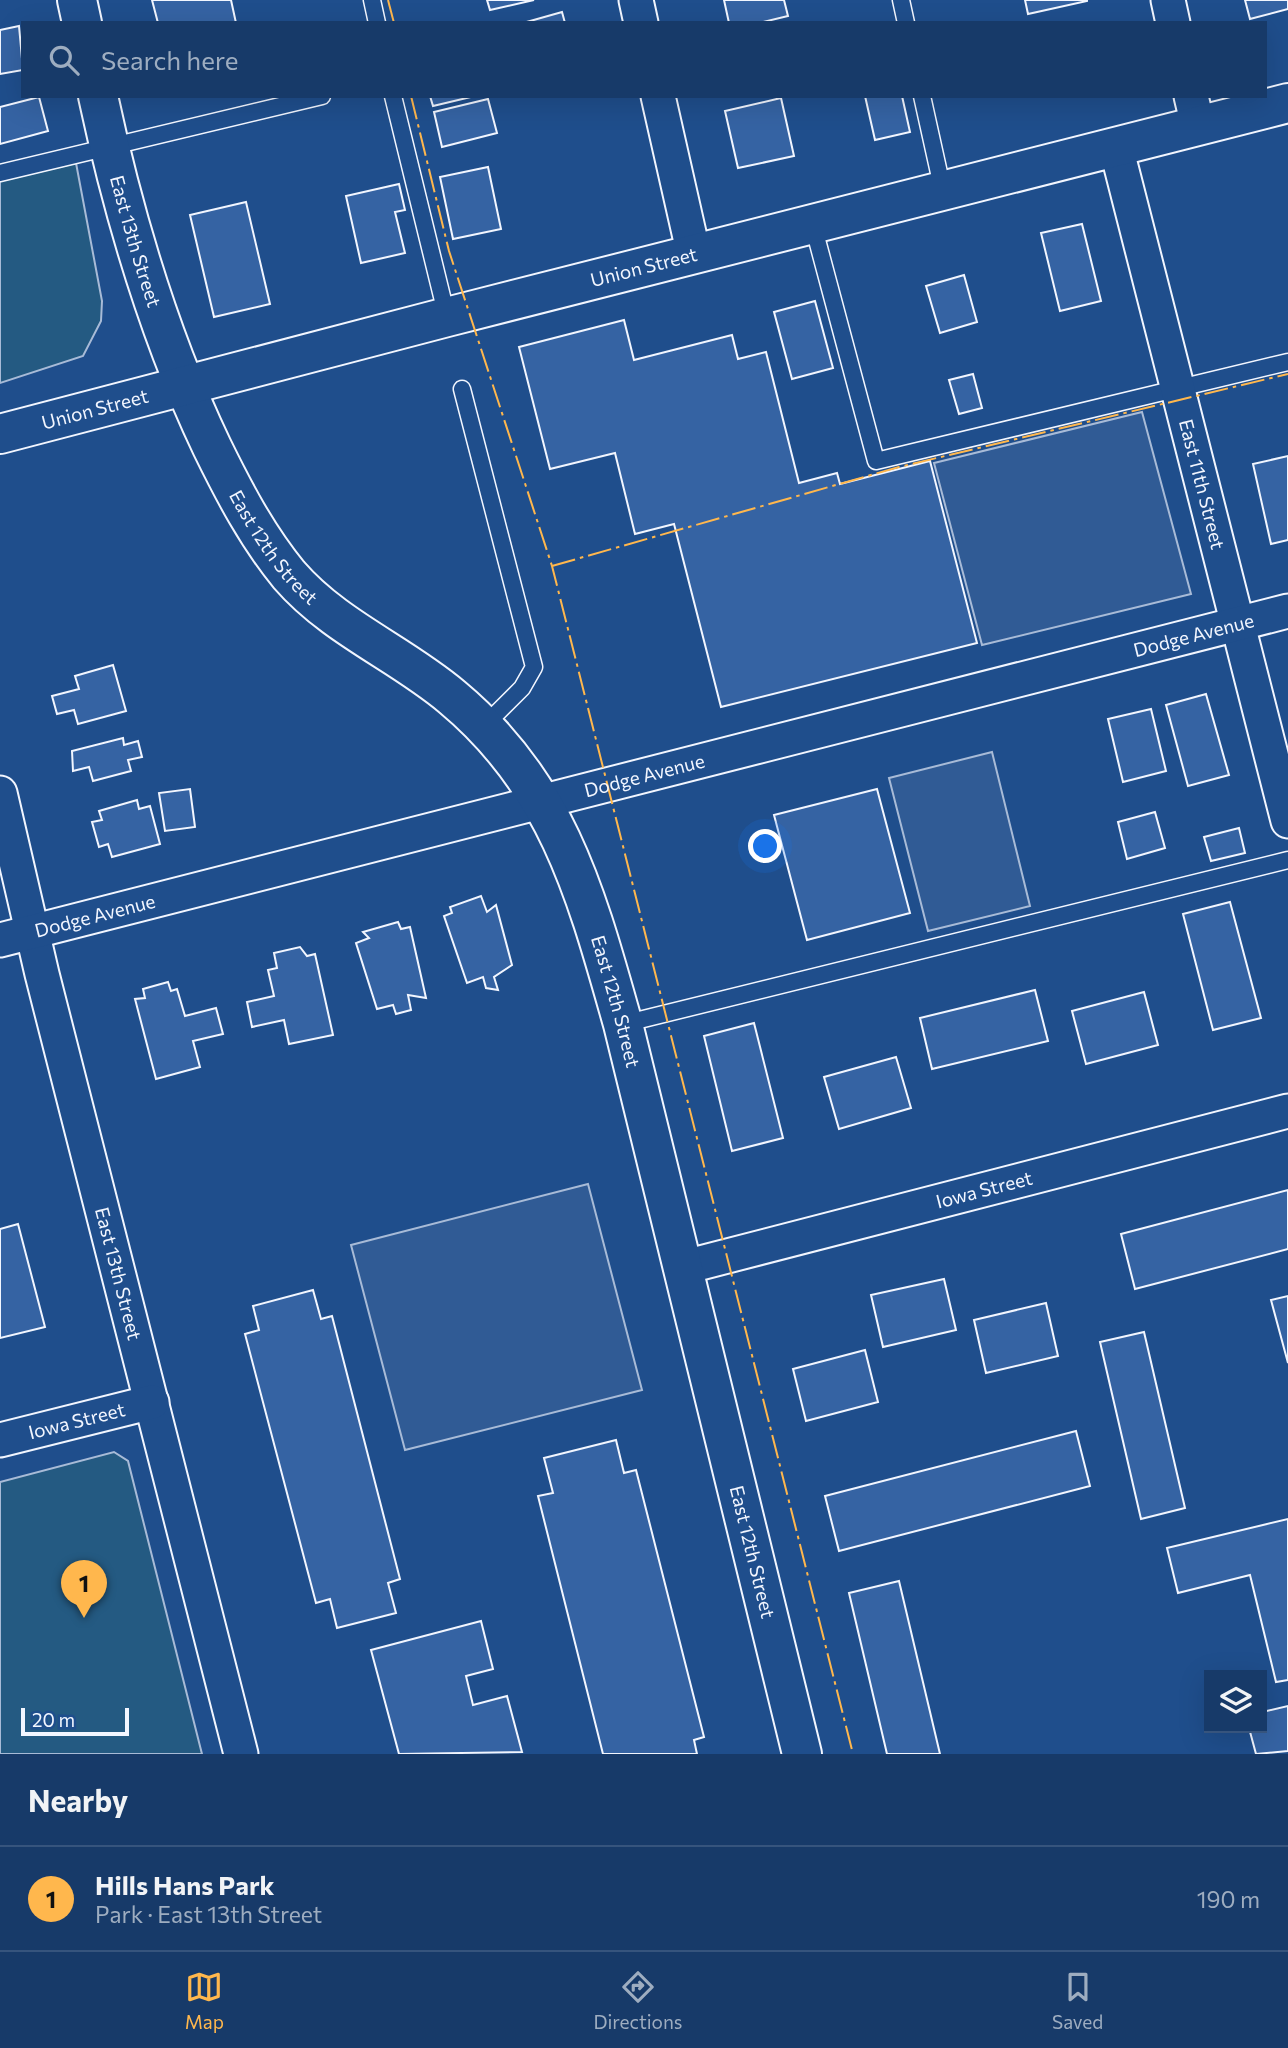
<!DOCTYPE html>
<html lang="en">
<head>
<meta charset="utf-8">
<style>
  body { margin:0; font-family:Commissioner,sans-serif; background:#20416f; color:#f1f3f6 }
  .controls { position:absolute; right:21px; bottom:21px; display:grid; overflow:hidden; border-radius:0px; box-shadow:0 7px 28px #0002 }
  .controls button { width:63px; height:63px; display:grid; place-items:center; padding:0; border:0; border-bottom:2px solid #36547d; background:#173a69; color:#f1f3f6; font:35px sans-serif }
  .scale { position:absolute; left:21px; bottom:18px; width:108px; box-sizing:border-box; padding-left:7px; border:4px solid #f2f6ff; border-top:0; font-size:19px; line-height:24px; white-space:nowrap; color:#f2f6ff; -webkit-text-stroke:5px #1f4e8c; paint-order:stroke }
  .you { position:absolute; left:766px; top:847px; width:24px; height:24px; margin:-18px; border:5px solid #fff; border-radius:50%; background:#1a73e8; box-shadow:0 0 0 10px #1a73e833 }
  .badge { display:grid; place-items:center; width:46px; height:46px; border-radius:50%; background:#ffb74d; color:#111; font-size:23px; font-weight:700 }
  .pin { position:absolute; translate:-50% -58px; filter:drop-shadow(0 2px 4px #0008) }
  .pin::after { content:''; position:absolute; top:37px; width:24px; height:21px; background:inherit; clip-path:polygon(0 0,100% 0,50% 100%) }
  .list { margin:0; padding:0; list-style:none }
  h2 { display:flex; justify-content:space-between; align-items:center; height:91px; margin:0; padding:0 28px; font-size:30px }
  h2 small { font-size:23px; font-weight:400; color:#9eadc0 }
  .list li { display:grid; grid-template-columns:46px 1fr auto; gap:21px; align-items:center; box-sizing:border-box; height:105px; padding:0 28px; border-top:2px solid #36547d }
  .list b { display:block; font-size:26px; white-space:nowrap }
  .list p { margin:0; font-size:23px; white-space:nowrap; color:#9eadc0 }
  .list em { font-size:23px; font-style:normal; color:#9eadc0 }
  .icon { flex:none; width:38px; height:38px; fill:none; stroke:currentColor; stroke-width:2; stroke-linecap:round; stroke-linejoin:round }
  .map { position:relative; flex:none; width:1288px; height:1754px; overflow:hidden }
  .search { position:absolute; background:#173a69; box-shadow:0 7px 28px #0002; left:21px; right:21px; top:21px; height:77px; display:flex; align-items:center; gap:18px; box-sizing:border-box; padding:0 24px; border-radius:0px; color:#9eadc0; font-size:26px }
  .sheet { height:196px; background:#173a69 }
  nav { display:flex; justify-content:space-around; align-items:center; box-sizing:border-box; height:98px; border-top:2px solid #36547d; background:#173a69; font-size:19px; color:#9eadc0 }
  nav a { display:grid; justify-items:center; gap:4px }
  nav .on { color:#ffb74d }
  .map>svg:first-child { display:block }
  .green { fill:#245a82; stroke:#a8bbd7; stroke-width:2 }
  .parking { fill:#305b95; stroke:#a8bbd7; stroke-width:2 }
  .building { fill:#3563a3; stroke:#f2f6ff; stroke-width:2 }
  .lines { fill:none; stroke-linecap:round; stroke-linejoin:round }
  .service-casing { stroke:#f2f6ff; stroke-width:19 }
  .minor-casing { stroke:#f2f6ff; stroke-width:37 }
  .tertiary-casing { stroke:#f2f6ff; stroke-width:42 }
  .secondary-casing { stroke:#f2f6ff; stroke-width:42 }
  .service { stroke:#1f4e8c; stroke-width:16 }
  .minor { stroke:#1f4e8c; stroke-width:33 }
  .tertiary { stroke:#1f4e8c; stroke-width:38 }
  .secondary { stroke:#1f4e8c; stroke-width:38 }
  .power { stroke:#ffb74d; stroke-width:2; stroke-dasharray:24 5 3.5 5; stroke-linecap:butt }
  .labels { text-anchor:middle; stroke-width:5; stroke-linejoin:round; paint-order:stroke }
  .street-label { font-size:19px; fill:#f2f6ff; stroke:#1f4e8c }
</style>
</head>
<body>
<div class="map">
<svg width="1288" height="1754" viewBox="0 0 1288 1754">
  <rect width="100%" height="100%" fill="#1f4e8c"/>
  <g class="green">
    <polygon points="76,163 102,301 101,321 83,356 0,383 0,181"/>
    <polygon points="114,1452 128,1461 202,1754 0,1754 0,1482"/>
  </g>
  <g class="parking">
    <polygon points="1142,412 1191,594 982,645 934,463"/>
    <polygon points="992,752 1030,906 928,931 889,778"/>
    <polygon points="588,1184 642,1390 405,1450 351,1245"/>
  </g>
  <g class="building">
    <polygon points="152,0 231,0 236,23 158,23"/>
    <polygon points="487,0 534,0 490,10"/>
    <polygon points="724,0 784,0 788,16 759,23 729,23"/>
    <polygon points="1025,0 1087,0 1087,1 1028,14"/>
    <polygon points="1245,0 1288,0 1288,9 1250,19"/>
    <polygon points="562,12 565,23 523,23"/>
    <polygon points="19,26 23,70 0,74 0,30"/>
    <polygon points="430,96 471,96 471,97 433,106"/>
    <polygon points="865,96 902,96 910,132 875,140"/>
    <polygon points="39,97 48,131 0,144 0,107"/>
    <polygon points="781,98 794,156 738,168 725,111"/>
    <polygon points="488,99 497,133 442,147 434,112"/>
    <polygon points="488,167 501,229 453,239 440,177"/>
    <polygon points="399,184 405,210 395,212 405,253 361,263 346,196"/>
    <polygon points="246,202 270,304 214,317 190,215"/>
    <polygon points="1082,224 1101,301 1060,311 1041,233"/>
    <polygon points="964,275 977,322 940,333 926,286"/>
    <polygon points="815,301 833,368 792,379 774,312"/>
    <polygon points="624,320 634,360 732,335 738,359 766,352 799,483 837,473 840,484 930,461 977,643 721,707 674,524 635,534 615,453 550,469 519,347"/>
    <polygon points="973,374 982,408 959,414 949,380"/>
    <polygon points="1288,456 1288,540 1271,544 1253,464"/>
    <polygon points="113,665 126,711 78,724 74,710 57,714 52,696 79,689 75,676"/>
    <polygon points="1206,694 1229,775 1188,786 1166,705"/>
    <polygon points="1151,709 1166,771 1123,782 1108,719"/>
    <polygon points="123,738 124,745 138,741 142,757 128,760 131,771 93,781 89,767 73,771 72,751"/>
    <polygon points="190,789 195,827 165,831 159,793"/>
    <polygon points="877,789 910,913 807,940 774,815"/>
    <polygon points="137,800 139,809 150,806 160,844 112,857 108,844 99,847 92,822 102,820 99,811"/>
    <polygon points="1155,812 1165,848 1127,859 1118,822"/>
    <polygon points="1239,828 1245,853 1211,861 1204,837"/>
    <polygon points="481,896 487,912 496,905 512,965 494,977 498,990 486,988 483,977 467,983 444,916 452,913 450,907"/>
    <polygon points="1230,902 1261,1018 1213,1030 1183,914"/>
    <polygon points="398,922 401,929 410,927 426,998 408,995 411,1010 396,1014 393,1005 377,1009 356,943 369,938 363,932"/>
    <polygon points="300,947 307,956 315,954 333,1035 289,1044 284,1020 252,1027 247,1002 274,996 268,970 277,968 274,953"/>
    <polygon points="168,982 171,991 177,989 185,1016 216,1008 223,1034 193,1041 200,1067 156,1079 135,999 145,998 143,989"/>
    <polygon points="1035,990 1048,1041 932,1069 920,1018"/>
    <polygon points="1144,992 1158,1045 1086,1064 1072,1011"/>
    <polygon points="754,1023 783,1138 732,1151 704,1036"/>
    <polygon points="896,1057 911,1108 839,1129 824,1077"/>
    <polygon points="1288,1190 1288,1249 1135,1289 1121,1234"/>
    <polygon points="18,1224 45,1327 0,1338 0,1229"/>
    <polygon points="944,1279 956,1330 883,1347 871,1295"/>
    <polygon points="313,1290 321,1319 332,1316 400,1579 388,1583 396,1613 337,1628 330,1599 316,1603 245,1334 259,1330 253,1306"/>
    <polygon points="1288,1296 1288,1363 1271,1300"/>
    <polygon points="1046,1303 1058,1356 986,1373 974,1320"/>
    <polygon points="1144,1332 1185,1508 1141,1519 1100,1342"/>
    <polygon points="865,1350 878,1402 806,1421 793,1369"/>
    <polygon points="1076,1431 1090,1486 839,1551 825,1496"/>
    <polygon points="616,1440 624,1473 636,1470 704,1737 694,1740 697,1754 603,1754 538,1496 553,1493 544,1458"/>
    <polygon points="1288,1519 1288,1680 1276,1682 1250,1575 1178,1593 1167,1548"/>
    <polygon points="899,1581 940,1754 887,1754 849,1593"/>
    <polygon points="481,1621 493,1669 466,1676 473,1705 507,1696 522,1752 399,1754 371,1650"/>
    <polygon points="1288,1706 1288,1751 1256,1754 1249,1728 1262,1728 1262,1712"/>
  </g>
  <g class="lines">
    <defs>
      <g id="service">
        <polyline points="372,0 377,23"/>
        <polyline points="901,0 906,23"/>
        <polyline points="393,96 447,317"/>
        <polyline points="922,96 943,191"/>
        <polyline points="0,173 322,96"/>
        <polyline points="813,225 876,461 1288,362"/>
        <polyline points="462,389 534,667 522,688 484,726"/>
        <polyline points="623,1024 1288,860"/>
      </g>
      <g id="minor">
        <polyline points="636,0 641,23"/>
        <polyline points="1168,0 1173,23"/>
        <polyline points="658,96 694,255"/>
        <polyline points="1191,96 1198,126"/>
        <path id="s1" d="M1116 147 1288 821"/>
        <path id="s2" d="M0 793 42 974 241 1754"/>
        <path id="s3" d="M0 940 1288 611"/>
        <path id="s4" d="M681 1268 1288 1111"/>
        <path id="s5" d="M0 1440 152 1402"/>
      </g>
      <g id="tertiary">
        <polyline points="77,0 82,23"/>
        <path id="s6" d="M98 96C124 217 159 336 212 447 234 492 257 536 289 575 335 628 400 653 452 697 559 786 587 897 623 1024L802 1754"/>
      </g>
      <g id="secondary">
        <path id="s7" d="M0 434 447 317 1288 103"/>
      </g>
    </defs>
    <use href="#service" class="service-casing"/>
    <use href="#minor" class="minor-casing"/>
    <use href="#tertiary" class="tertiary-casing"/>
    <use href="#secondary" class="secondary-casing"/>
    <use href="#service" class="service"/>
    <use href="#minor" class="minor"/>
    <use href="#tertiary" class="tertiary"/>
    <use href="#secondary" class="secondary"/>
    <g class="power">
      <polyline points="388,0 394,23"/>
      <polyline points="411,96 449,251 552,566 853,1754"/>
      <polyline points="552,566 899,467 1288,374"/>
    </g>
  </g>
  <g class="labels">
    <g class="street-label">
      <text dy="7" stroke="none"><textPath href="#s6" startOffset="150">East 13th Street</textPath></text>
      <text dy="7" stroke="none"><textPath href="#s7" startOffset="665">Union Street</textPath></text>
      <text dy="7" stroke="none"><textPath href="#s7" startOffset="98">Union Street</textPath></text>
      <text dy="7" stroke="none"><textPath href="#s1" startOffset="348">East 11th Street</textPath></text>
      <text dy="7" stroke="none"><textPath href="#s6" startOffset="488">East 12th Street</textPath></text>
      <text dy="7" stroke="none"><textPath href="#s3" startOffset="1232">Dodge Avenue</textPath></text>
      <text dy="7" stroke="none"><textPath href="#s3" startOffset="665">Dodge Avenue</textPath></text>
      <text dy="7" stroke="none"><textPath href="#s3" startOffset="98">Dodge Avenue</textPath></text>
      <text dy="7" stroke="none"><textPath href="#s6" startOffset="1076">East 12th Street</textPath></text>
      <text dy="7" stroke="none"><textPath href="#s4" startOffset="313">Iowa Street</textPath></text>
      <text dy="7" stroke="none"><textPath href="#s2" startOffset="495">East 13th Street</textPath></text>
      <text dy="7" stroke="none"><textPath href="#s5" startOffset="79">Iowa Street</textPath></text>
      <text dy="7" stroke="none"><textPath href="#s6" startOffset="1643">East 12th Street</textPath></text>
    </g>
  </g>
</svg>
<div class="controls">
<button><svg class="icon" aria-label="layers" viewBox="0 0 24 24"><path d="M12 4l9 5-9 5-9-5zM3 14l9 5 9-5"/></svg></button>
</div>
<div class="scale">20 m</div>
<div class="you"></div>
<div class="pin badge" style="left:84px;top:1618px">1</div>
<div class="search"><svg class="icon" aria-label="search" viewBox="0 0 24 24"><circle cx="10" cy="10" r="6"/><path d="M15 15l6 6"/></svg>Search here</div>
</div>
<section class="sheet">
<h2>Nearby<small></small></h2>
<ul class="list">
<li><span class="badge">1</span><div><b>Hills Hans Park</b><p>Park · East 13th Street</p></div><em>190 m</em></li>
</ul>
</section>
<nav>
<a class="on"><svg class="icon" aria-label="map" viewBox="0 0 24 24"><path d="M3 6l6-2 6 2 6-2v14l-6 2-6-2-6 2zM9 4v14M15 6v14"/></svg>Map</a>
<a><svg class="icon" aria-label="directions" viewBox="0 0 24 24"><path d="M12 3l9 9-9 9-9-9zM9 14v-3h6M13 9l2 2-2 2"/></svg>Directions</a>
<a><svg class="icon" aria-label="saved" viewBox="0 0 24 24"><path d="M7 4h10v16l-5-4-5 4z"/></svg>Saved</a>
</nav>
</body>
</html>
